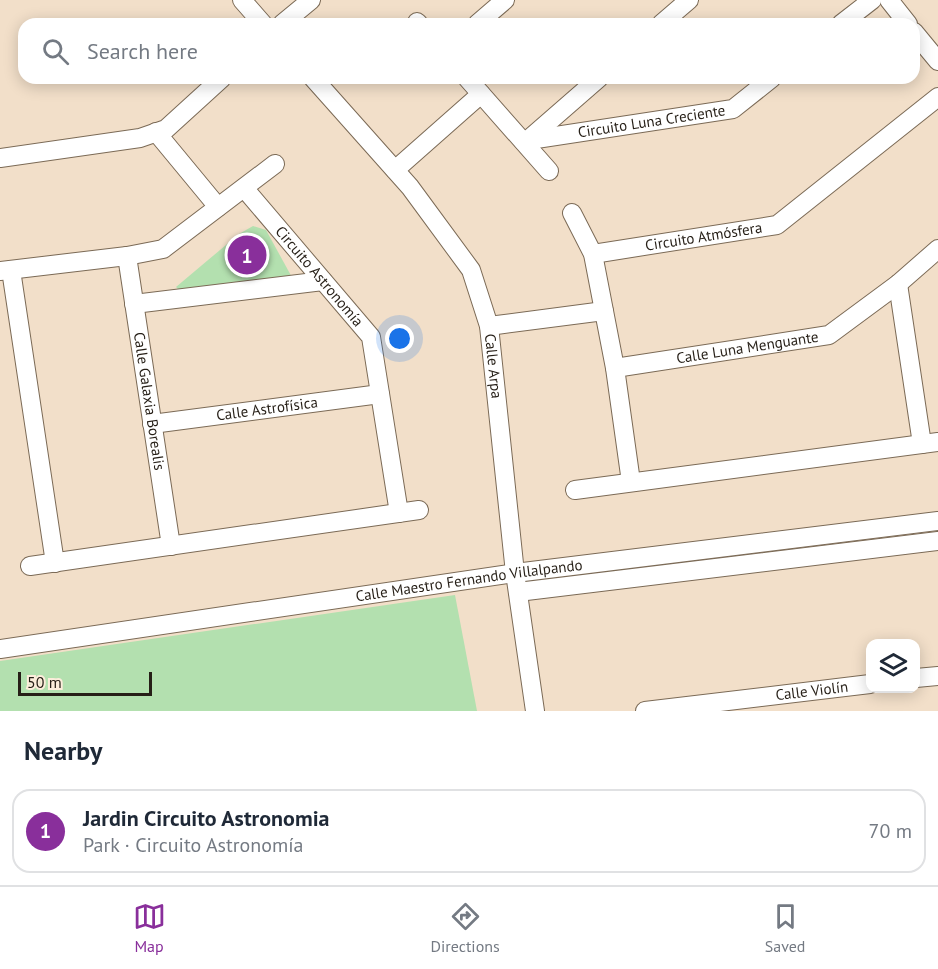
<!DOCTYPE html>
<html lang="en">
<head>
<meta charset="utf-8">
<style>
  body { margin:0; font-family:"PT Sans",sans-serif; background:#f6f6f7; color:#1f2937 }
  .controls { position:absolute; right:18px; bottom:18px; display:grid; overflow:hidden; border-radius:12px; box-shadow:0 3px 15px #0003 }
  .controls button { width:54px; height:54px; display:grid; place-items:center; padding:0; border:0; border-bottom:2px solid #e0e1e3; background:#fff; color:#1f2937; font:30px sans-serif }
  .scale { position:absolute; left:18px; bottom:15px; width:134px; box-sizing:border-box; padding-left:6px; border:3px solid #261f17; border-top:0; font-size:16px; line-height:21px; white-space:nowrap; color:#261f17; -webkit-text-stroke:4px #fceddb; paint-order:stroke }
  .you { position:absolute; left:400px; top:339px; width:21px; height:21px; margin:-15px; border:4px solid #fff; border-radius:50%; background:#1a73e8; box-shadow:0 0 0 9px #1a73e833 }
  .badge { display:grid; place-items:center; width:39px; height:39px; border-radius:50%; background:#892f9b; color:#fff; font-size:20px; font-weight:700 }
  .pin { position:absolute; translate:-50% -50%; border:3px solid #fff; box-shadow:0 2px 6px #0006 }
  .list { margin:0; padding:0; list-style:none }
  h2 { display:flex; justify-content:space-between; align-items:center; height:78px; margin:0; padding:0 24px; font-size:26px }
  h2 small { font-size:20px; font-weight:400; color:#747a83 }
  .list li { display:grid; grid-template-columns:39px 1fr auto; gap:18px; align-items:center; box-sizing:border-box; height:84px; margin:0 12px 12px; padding:0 12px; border:2px solid #e0e1e3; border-radius:18px }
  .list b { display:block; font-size:22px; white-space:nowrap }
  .list p { margin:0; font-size:20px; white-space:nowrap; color:#747a83 }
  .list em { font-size:20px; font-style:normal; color:#747a83 }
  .icon { flex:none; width:33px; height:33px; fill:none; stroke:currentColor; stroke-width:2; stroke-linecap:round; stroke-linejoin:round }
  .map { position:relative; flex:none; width:938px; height:711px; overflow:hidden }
  .search { position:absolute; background:#fff; box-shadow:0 3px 15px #0003; left:18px; right:18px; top:18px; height:66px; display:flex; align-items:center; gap:15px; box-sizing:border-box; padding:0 21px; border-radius:18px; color:#747a83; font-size:22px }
  .sheet { height:174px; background:#fff }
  nav { display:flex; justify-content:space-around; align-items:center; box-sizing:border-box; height:84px; border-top:2px solid #e0e1e3; background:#fff; font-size:16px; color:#747a83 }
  nav a { display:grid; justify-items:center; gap:3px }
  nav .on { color:#892f9b }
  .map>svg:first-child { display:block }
  .green { fill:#b3e0af }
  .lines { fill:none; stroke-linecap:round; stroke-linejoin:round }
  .minor-casing { stroke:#7b6a56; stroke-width:20 }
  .minor { stroke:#fff; stroke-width:18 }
  .labels { text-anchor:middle; stroke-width:6; stroke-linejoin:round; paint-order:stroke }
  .street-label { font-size:15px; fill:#261f17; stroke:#fceddb }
</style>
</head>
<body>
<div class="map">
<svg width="938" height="711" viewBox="0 0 938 711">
  <rect width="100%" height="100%" fill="#f2dfc9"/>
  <g class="green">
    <polygon points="253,226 266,230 294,281 183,294 176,287 239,234"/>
    <polygon points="455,595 477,711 0,711 0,661"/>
  </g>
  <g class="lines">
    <defs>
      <g id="minor">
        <polyline points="242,0 263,24"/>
        <polyline points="889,0 908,24"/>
        <polyline points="417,22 419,24"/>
        <polyline points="282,24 311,0"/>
        <polyline points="477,24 505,0"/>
        <polyline points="661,24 689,0"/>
        <polyline points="841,24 872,0"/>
        <polyline points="914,32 938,61"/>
        <path id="s1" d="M313 78 410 187 471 270 489 326 515 573 535 711"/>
        <polyline points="467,78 549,171"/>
        <polyline points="156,132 218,207"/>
        <polyline points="529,139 599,78"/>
        <path id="s2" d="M523 141 733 109 772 78"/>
        <polyline points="0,158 140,138 166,129 222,78"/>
        <polyline points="395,170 481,94"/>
        <path id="s3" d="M244 188 371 337 399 513"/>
        <polyline points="572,213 593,254 615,368 631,482"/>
        <path id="s4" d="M593 254 777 225 938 97"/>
        <path id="s5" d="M127 256 171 546"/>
        <polyline points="11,270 55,563"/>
        <polyline points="0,271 127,256 163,249 275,164"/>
        <polyline points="898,284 922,444"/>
        <polyline points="134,304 323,281"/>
        <polyline points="489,326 604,311"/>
        <path id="s6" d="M615 368 829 335 898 284 938 249"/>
        <path id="s7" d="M152 424 380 394"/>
        <polyline points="575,490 938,442"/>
        <polyline points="30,566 419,510"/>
        <polyline points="518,592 938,541"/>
        <path id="s8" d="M0 649 515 573 938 521"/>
        <polyline points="916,678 938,676"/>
        <path id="s9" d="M645 711 870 684"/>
      </g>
    </defs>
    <use href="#minor" class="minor-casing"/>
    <use href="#minor" class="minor"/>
  </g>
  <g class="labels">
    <g class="street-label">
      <text dy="5" stroke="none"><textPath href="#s2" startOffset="130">Circuito Luna Creciente</textPath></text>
      <text dy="5" stroke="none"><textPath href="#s4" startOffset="112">Circuito Atmósfera</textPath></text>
      <text dy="5" stroke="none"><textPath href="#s3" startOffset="116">Circuito Astronomía</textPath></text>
      <text dy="5" stroke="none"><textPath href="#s6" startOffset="134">Calle Luna Menguante</textPath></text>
      <text dy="5" stroke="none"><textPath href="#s1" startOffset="348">Calle Arpa</textPath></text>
      <text dy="5" stroke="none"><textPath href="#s5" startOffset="147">Calle Galaxia Borealis</textPath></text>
      <text dy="5" stroke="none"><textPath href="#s7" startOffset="116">Calle Astrofísica</textPath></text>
      <text dy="5" stroke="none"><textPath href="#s8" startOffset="474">Calle Maestro Fernando Villalpando</textPath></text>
      <text dy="5" stroke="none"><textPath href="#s9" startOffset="168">Calle Violín</textPath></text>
    </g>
  </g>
</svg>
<div class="controls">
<button><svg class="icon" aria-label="layers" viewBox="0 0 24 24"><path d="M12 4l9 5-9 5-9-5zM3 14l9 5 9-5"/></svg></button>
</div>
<div class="scale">50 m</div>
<div class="you"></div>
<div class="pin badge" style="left:247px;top:255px">1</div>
<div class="search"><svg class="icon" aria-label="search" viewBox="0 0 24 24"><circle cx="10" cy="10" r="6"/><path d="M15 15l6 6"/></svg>Search here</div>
</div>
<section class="sheet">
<h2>Nearby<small></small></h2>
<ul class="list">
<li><span class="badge">1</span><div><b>Jardin Circuito Astronomia</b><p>Park · Circuito Astronomía</p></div><em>70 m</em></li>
</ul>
</section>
<nav>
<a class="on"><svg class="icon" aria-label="map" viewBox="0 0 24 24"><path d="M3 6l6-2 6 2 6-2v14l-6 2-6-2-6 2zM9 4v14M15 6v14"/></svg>Map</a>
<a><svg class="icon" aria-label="directions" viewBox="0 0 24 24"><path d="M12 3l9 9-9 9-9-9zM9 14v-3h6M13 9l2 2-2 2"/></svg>Directions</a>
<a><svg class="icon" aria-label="saved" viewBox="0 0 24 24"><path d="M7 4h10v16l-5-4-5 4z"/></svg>Saved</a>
</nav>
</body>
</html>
